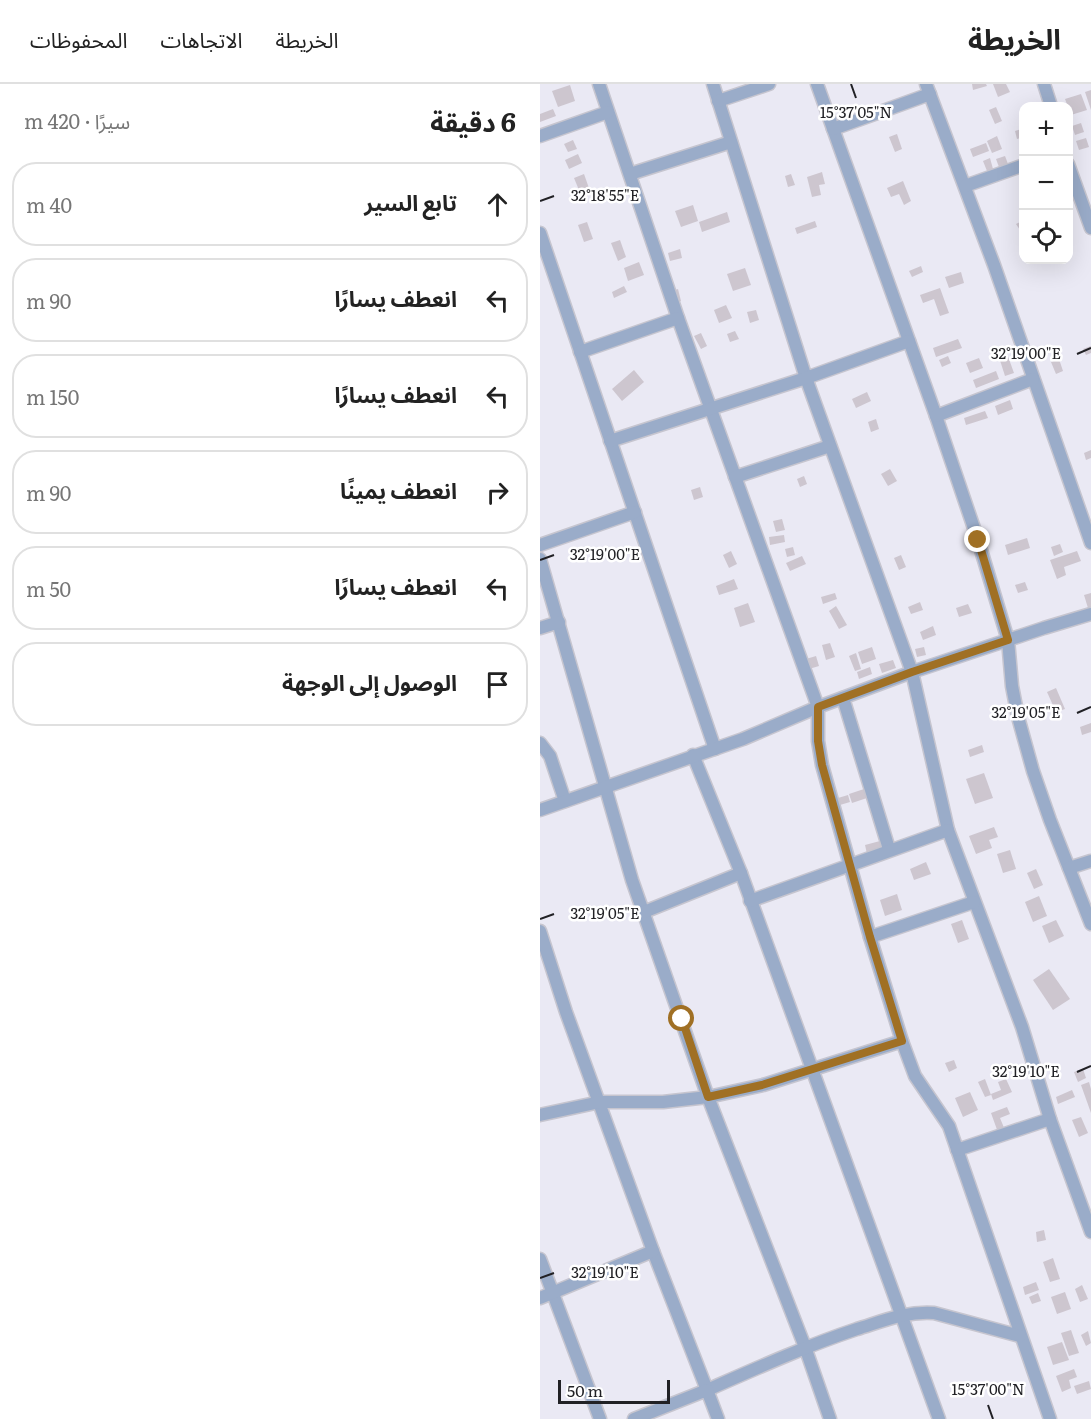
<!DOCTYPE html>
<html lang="ar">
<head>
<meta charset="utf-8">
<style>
  body { margin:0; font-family:Literata,"Noto Sans Arabic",serif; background:#f6f6f6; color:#222; direction:rtl }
  .controls { position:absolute; right:18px; top:18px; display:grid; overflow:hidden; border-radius:12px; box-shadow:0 6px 24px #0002 }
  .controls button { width:54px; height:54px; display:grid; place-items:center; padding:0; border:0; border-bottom:2px solid #e0e0e0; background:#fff; color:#222; font:30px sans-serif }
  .scale { position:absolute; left:18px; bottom:15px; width:112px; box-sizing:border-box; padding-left:6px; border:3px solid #212125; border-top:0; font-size:16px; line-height:21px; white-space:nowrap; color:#212125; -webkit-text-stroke:4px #fff; paint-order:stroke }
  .stop { position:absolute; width:18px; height:18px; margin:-14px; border:4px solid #a07024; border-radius:50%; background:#fff }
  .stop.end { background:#a07024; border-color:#fff; box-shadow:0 2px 6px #0008 }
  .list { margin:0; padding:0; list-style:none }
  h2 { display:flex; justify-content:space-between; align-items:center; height:78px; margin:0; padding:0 24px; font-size:26px }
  h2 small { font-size:20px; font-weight:400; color:#767676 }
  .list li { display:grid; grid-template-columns:39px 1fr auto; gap:18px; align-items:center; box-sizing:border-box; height:84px; margin:0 12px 12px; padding:0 12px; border:2px solid #e0e0e0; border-radius:24px }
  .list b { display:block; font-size:22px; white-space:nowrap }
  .list em { font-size:20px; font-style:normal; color:#767676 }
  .icon { flex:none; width:33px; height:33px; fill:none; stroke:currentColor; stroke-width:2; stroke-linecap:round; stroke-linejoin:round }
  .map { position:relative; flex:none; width:551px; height:1335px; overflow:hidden; direction:ltr }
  header { display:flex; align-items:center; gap:36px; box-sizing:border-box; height:84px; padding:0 30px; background:#fff; border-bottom:2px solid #e0e0e0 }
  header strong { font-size:28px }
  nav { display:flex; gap:33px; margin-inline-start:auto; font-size:21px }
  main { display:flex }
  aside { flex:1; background:#fff }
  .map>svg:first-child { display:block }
  .building { fill:#cdc6cf }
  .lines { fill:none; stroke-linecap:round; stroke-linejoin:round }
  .minor-casing { stroke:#c6c5cf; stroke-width:15 }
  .minor { stroke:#9aacc9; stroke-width:12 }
  .route { stroke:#a07024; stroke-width:8 }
  .ticks { fill:none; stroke:#212125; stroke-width:2 }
  .ticks-label { font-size:15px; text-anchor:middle; fill:#212125; stroke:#fff; stroke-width:5; stroke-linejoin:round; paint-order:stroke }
</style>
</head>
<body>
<header>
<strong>الخريطة</strong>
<nav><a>الخريطة</a><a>الاتجاهات</a><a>المحفوظات</a></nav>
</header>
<main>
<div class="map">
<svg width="551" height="1335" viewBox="0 0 551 1335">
  <rect width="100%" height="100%" fill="#eae9f4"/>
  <g class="building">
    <polygon points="432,0 446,0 447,2 433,6"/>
    <polygon points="453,0 466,0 470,8 458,13"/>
    <polygon points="30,1 35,17 18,23 12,7"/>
    <polygon points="551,6 551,26 545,8"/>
    <polygon points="541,10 547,26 531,31 525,15"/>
    <polygon points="456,23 462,37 455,40 449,26"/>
    <polygon points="13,25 16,32 0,38 0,30"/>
    <polygon points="541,39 544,48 535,51 532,42"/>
    <polygon points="484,44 484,53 477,55 475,47"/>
    <polygon points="357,50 362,65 355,68 349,53"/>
    <polygon points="457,52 462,65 452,69 447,57"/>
    <polygon points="546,54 549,63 539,66 536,57"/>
    <polygon points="33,56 37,65 28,68 24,60"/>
    <polygon points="446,59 449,67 433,73 430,65"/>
    <polygon points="38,70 42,79 29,85 25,76"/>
    <polygon points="465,72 468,80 459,83 456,75"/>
    <polygon points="450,74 453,85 447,87 443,77"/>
    <polygon points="282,88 285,100 279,101 281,111 272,113 267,93"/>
    <polygon points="44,90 50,107 41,111 34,94"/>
    <polygon points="251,90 255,101 248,103 245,92"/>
    <polygon points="363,97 371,117 364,121 359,110 351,113 347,104"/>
    <polygon points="153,121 158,137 141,143 135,127"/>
    <polygon points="187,128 190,138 162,148 159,138"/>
    <polygon points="484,136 484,152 476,140"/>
    <polygon points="275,137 277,143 257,150 255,144"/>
    <polygon points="47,138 53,155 44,158 38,141"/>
    <polygon points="80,156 86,173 78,177 71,159"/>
    <polygon points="140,165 142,174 130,177 128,169"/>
    <polygon points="99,178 104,191 88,197 84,184"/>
    <polygon points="381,182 383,188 372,193 369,187"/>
    <polygon points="205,184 211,201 193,207 187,190"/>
    <polygon points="421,188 424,199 409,204 405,193"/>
    <polygon points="84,202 87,208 74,214 72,208"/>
    <polygon points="400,204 409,229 400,232 394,215 383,219 380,211"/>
    <polygon points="138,205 141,217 135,219 132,207"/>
    <polygon points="186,221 192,234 179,239 174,226"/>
    <polygon points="216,226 219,236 210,239 207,228"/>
    <polygon points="195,247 199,255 190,258 187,250"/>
    <polygon points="161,249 167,262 161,265 154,252"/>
    <polygon points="418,255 422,264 396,273 393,264"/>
    <polygon points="551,262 551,269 546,271 543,265"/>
    <polygon points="465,264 474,289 465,292 457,267"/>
    <polygon points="408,272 411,279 402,283 399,276"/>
    <polygon points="439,274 443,284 430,289 426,279"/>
    <polygon points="519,275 523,287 516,290 511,278"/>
    <polygon points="94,286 104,298 82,317 72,305"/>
    <polygon points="456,287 459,295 436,304 433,296"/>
    <polygon points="327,308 331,317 316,324 312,315"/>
    <polygon points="470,316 473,325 458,331 455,322"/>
    <polygon points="445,327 448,334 426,341 424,334"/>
    <polygon points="336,335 339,345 331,348 328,338"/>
    <polygon points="551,366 551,374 546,376 544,369"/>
    <polygon points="350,385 357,397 348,402 341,390"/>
    <polygon points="264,392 267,400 260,403 257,395"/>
    <polygon points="160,403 163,413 154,416 151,406"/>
    <polygon points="242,435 245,446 236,448 233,437"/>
    <polygon points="244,451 245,458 230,461 229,453"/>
    <polygon points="487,454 490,464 468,471 465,461"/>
    <polygon points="520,460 523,468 514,472 511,463"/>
    <polygon points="253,463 255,471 247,473 245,465"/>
    <polygon points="191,467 197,480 189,484 183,471"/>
    <polygon points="537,467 541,477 524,483 526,491 517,495 510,476"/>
    <polygon points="361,471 366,483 359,486 354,474"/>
    <polygon points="262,472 266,480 250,487 246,479"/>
    <polygon points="194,495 198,505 179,511 176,502"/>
    <polygon points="485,498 488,506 478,509 475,501"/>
    <polygon points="295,509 297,515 283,520 281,513"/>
    <polygon points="551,509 551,523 548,524 544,511"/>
    <polygon points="380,518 383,526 371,530 368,523"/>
    <polygon points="208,519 215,538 200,543 194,524"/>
    <polygon points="428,520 432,529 419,533 416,524"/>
    <polygon points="296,522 307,541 299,545 289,527"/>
    <polygon points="393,542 396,551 383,556 380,548"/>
    <polygon points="290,559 295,573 286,576 282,561"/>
    <polygon points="332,563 336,575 322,580 318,568"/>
    <polygon points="384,563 386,571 377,573 375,565"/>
    <polygon points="316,569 321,585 315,587 309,572"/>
    <polygon points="276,572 279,582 269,585 266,575"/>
    <polygon points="353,576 356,584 342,589 339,580"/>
    <polygon points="330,583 332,590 319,595 317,588"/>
    <polygon points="516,604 525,625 516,628 507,608"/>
    <polygon points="551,639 551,648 542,651 540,643"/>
    <polygon points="442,661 444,668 430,673 428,666"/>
    <polygon points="444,689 453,714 435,720 426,695"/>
    <polygon points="324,705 327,714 312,719 309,710"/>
    <polygon points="308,711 310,718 300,721 298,714"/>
    <polygon points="454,743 458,753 449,756 452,764 436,770 429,752"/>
    <polygon points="340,757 342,765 327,770 325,761"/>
    <polygon points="470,766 476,785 463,789 457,770"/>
    <polygon points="386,778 391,790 374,796 370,785"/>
    <polygon points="496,785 503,801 494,805 487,789"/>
    <polygon points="357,810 362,826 345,832 340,816"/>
    <polygon points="499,812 507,832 493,838 485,818"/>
    <polygon points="422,836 429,855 418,859 411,840"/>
    <polygon points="516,836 524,852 509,859 502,842"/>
    <polygon points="509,885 530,915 513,926 493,896"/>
    <polygon points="414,976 417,984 409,988 405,979"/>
    <polygon points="543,985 546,994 538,998 534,988"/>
    <polygon points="445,995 451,1011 445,1013 438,998"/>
    <polygon points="466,995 472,1008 453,1016 451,1010 461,1006 458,998"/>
    <polygon points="549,998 551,1005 551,1029 541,1001"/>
    <polygon points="532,1006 535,1013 518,1020 516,1013"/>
    <polygon points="430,1008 438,1026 423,1033 415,1014"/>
    <polygon points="467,1023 470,1030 460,1034 467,1051 460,1054 451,1029"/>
    <polygon points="541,1033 548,1049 539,1053 532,1036"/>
    <polygon points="504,1146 506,1156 497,1158 496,1148"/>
    <polygon points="513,1174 520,1195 510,1198 503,1178"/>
    <polygon points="496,1198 499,1206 485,1211 483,1203"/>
    <polygon points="542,1201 548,1215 540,1218 535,1205"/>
    <polygon points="525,1208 531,1225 517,1230 511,1213"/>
    <polygon points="498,1209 501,1217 492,1220 489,1213"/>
    <polygon points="531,1246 539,1269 529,1272 521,1249"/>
    <polygon points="548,1247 551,1259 546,1262 541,1251"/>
    <polygon points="522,1258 529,1276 513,1281 507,1263"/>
    <polygon points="534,1285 537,1293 529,1296 531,1304 522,1308 516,1292"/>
    <polygon points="549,1297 551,1305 537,1310 534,1302"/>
  </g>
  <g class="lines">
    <defs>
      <g id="minor">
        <polyline points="59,0 138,234 278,623 278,657 282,681 330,853 362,957 375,992 409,1042 510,1335"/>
        <polyline points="173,0 266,294 372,588 408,746 482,943 510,1035 551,1148"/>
        <polyline points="277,0 396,332 438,456 468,556 472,602 478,633 493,687 510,736 551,840"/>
        <polyline points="386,0 454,181 551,459"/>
        <polyline points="504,0 511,22"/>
        <polyline points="178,17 229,0"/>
        <polyline points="293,45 390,10"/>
        <polyline points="0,52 68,28"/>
        <polyline points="528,80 551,144"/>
        <polyline points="90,90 191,58"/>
        <polyline points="425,102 484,81"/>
        <polyline points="0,149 175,665"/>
        <polyline points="40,268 138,234"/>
        <polyline points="396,332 493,295"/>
        <polyline points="70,357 266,294 369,257"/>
        <polyline points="195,393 290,362"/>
        <polyline points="0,461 95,428"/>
        <polyline points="0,475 92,796 168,1013 265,1263 290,1335"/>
        <polyline points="0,544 19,538"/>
        <polyline points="303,614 349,765"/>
        <polyline points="0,659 10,672 25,717"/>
        <polyline points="153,671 201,789 399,1335"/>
        <polyline points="0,726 203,655 278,623 372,588 504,544 551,530"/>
        <polyline points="529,784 551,777"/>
        <polyline points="210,817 408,746"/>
        <polyline points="104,828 201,789"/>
        <path d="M0 847 26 928 113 1167 167 1306C217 1284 266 1262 317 1245 343 1237 366 1227 394 1229L480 1252"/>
        <polyline points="330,853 434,818"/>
        <polyline points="0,1031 60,1018 123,1018 168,1013 223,1001 362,957"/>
        <polyline points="417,1066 510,1035"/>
        <polyline points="0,1175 60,1335"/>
        <polyline points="0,1214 113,1167"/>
        <polyline points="94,1335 167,1306 178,1335"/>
      </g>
    </defs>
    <use href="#minor" class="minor-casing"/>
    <use href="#minor" class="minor"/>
  </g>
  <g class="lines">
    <polyline class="route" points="142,935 168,1013 222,1001 362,957 330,853 282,681 278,657 278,623 372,588 468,556 438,456"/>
  </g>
  <path class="ticks" d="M311 0 316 14M0 117 14 112M537 270 551 264M0 476 14 471M537 629 551 623M0 835 14 830M537 988 551 982M0 1194 14 1189M448 1321 453 1335"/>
  <g class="ticks-label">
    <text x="316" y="34">15°37'05"N</text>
    <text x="65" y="117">32°18'55"E</text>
    <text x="486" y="275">32°19'00"E</text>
    <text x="65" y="476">32°19'00"E</text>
    <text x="486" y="634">32°19'05"E</text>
    <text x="65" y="835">32°19'05"E</text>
    <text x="486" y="993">32°19'10"E</text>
    <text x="65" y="1194">32°19'10"E</text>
    <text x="448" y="1311">15°37'00"N</text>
  </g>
</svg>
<div class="controls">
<button>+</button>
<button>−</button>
<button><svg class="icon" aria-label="locate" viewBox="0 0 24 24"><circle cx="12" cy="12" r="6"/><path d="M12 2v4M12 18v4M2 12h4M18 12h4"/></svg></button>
</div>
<div class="scale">50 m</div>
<div class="stop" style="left:142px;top:935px"></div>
<div class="stop end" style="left:438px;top:456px"></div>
</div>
<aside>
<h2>6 دقيقة<small>سيرًا · 420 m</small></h2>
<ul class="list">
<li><svg class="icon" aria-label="ahead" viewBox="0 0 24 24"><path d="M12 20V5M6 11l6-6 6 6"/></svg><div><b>تابع السير</b></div><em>40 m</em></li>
<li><svg class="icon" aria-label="left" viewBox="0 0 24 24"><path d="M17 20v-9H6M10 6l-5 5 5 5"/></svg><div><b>انعطف يسارًا</b></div><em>90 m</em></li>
<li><svg class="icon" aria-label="left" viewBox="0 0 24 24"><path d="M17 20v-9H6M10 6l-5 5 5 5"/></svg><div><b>انعطف يسارًا</b></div><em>150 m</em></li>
<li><svg class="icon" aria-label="right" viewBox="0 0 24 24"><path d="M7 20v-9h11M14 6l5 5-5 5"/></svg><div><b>انعطف يمينًا</b></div><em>90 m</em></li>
<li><svg class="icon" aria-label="left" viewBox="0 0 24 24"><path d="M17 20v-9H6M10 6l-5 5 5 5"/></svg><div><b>انعطف يسارًا</b></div><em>50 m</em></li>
<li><svg class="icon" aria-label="arrive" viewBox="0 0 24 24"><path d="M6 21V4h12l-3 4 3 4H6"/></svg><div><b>الوصول إلى الوجهة</b></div></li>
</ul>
</aside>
</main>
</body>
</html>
